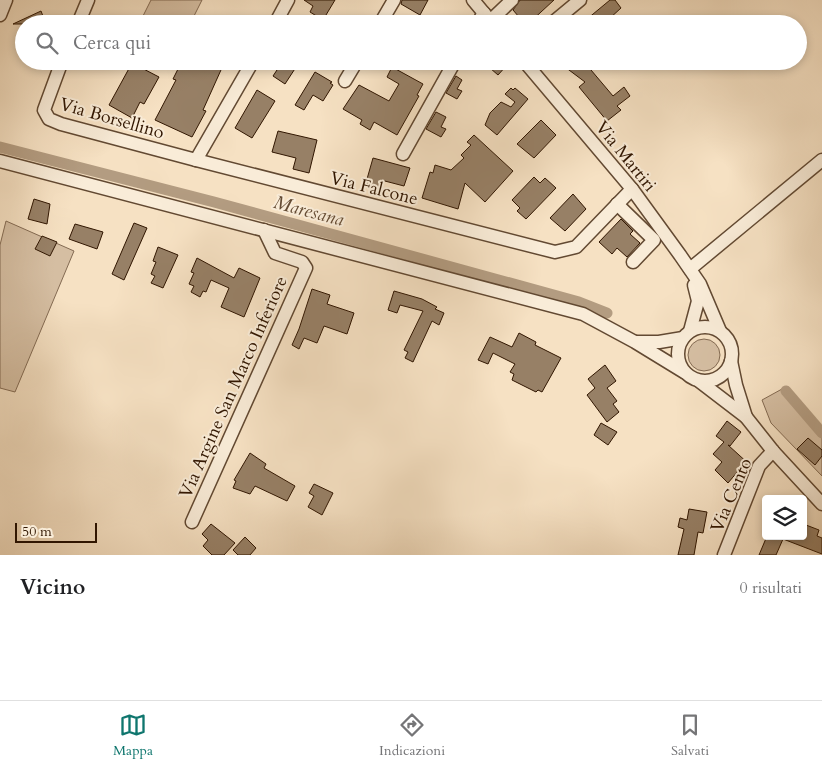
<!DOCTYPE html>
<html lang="it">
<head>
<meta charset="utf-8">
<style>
  body { margin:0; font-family:Cardo,serif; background:#f2f2f2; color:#202124 }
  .controls { position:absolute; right:15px; bottom:15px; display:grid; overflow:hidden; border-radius:5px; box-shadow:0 2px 8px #0003 }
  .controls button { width:45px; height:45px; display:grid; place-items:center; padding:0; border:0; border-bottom:1px solid #e0e0e0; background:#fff; color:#202124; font:25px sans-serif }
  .scale { position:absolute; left:15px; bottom:12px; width:82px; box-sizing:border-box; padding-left:5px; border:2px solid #311601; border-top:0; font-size:14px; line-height:18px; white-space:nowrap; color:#311601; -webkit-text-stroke:4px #f9ecd8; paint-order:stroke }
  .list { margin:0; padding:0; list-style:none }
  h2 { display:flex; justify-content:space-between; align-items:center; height:65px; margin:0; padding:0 20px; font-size:21px }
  h2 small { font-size:16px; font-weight:400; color:#757577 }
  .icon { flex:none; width:28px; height:28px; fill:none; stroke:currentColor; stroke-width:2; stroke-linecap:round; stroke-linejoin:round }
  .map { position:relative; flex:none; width:822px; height:555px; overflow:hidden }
  .search { position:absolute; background:#fff; box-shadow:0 2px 8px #0003; left:15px; right:15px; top:15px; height:55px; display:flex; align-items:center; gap:12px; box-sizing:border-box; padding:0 18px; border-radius:28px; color:#757577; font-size:19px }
  .sheet { height:145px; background:#fff }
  nav { display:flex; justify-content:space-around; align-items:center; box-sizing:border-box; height:70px; border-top:1px solid #e0e0e0; background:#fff; font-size:14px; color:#757577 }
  nav a { display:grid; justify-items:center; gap:2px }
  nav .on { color:#0f766e }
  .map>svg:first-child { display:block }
  .green { fill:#d5bea2; stroke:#836a52 }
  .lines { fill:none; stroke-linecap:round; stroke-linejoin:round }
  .canal { stroke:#b39c81; stroke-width:11 }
  .building { fill:#978066; stroke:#311601 }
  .minor-casing { stroke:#624932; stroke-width:15 }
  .minor { stroke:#f9ecd8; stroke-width:12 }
  .labels { text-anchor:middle; stroke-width:4; stroke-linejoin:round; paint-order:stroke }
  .street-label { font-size:18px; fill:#311601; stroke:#f9ecd8 }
  .water-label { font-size:19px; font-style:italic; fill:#654c34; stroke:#f9ecd8 }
</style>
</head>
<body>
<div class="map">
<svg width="822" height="555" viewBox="0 0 822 555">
  <rect width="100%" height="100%" fill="#f6e1c3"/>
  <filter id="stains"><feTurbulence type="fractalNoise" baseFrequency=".004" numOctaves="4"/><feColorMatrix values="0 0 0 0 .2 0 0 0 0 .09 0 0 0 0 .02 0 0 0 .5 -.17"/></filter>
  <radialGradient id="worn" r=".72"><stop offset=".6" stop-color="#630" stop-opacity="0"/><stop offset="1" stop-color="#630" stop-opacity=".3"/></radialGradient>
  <g class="green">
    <polygon points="151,0 202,0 190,24 139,24"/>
    <polygon points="6,221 74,251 15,392 0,388 0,245"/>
    <circle cx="704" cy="355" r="16"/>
    <polygon points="782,389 791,391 822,427 822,476 771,423 762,400"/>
  </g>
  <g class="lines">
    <g class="canal">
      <polyline points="0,147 214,202 579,302 607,313"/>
      <polyline points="786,391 822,433"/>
    </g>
  </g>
  <g class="building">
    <polygon points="304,0 335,0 323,20 310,12 313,6"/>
    <polygon points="402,0 428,0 420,15 401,4"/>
    <polygon points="520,0 554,0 528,24 525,24 513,10"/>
    <polygon points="610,0 615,0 621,8 609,19 613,24 581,24"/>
    <polygon points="41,11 46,24 13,24"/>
    <polygon points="182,61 225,61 203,110 206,111 192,137 155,120 176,80 173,79"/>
    <polygon points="272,61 300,61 285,84 273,76 277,70 274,68 276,63"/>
    <polygon points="482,61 502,61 507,65 498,75"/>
    <polygon points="557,61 589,61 594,67 591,70 613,96 624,87 630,96 617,106 621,110 607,121 579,87 585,82"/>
    <polygon points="132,63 159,77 144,104 140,102 132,118 109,105"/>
    <polygon points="392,67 423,84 417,95 419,96 397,135 374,122 370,130 360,124 362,120 343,109 359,85 389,101 399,84 387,77"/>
    <polygon points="315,72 332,82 330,83 333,85 323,101 313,95 304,110 295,105"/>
    <polygon points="456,76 462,80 457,89 462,91 457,99 446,93"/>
    <polygon points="511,88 513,90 515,88 528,99 497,135 485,125 490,113 501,102 511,107 515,102 505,94"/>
    <polygon points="257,90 275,101 252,138 235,128"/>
    <polygon points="436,112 446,117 441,127 446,129 441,137 426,129"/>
    <polygon points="541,120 556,135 534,158 517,144"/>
    <polygon points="278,131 317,140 309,173 293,169 296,158 272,152"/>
    <polygon points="474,135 513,171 485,202 465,183 458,209 422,198 430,172 433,173 435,165 451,170 464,158 461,155 471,145 467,142"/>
    <polygon points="373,158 410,168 404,186 381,180 378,189 365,186"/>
    <polygon points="534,177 540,183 545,178 556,188 526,219 517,211 520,208 512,200"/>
    <polygon points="573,194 586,209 565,231 550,218"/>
    <polygon points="34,199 50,204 47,224 28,219"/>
    <polygon points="621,219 633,231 630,234 640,243 627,257 617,248 612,254 599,242"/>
    <polygon points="134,223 147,228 124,280 112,274"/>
    <polygon points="75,224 103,232 97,249 69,239"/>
    <polygon points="42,236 57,242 50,256 35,249"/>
    <polygon points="158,247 178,255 163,288 151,283 155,276 151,274 156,262 153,261"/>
    <polygon points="197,258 234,278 239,268 260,278 244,317 221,307 229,288 211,280 206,292 203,291 200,297 191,292 194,286 189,284 194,273 191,272"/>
    <polygon points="312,289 330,295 327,304 354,313 347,334 324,326 317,343 304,338 299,349 292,345 299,329"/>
    <polygon points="394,291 422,299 437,307 435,309 444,313 439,325 432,321 413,362 405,358 408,352 404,350 423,311 400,305 397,313 388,310"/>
    <polygon points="519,333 536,342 535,345 561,358 542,392 538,390 536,392 512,380 514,374 510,372 515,364 493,353 488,364 478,360 490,337 512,347"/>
    <polygon points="605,365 616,381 607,388 617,401 613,404 619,412 607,422 587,395 595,388 588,379"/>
    <polygon points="727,421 741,432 730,446 728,445 750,465 742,473 739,470 728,483 715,470 722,462 713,454 724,442 716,436"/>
    <polygon points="601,423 617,432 608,445 594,435"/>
    <polygon points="808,438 822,450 822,456 815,465 797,449"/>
    <polygon points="250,453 266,464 264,468 295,486 287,501 255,486 250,494 233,488 236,481 234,480"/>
    <polygon points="314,484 333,493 322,515 308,507 314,496 309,493"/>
    <polygon points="689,509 707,512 703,533 698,532 694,555 678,555 684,529 678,527 680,518 687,520"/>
    <polygon points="211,524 235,543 224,555 212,555 203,546 208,540 202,534"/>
    <polygon points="806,525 819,530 817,536 822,538 822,554 783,539 776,555 759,555 767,536 803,536"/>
    <polygon points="245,537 256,548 250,555 238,555 233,550"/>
  </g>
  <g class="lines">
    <defs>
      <g id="minor">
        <polyline points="473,0 493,24"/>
        <polyline points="0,15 6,0"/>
        <polyline points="490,21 512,0"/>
        <polyline points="78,24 88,0"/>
        <polyline points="275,24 288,0"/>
        <polyline points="380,24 394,0"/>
        <polyline points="477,24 484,13"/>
        <polyline points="551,24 580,0"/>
        <polyline points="62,61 44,110 49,119 61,124 196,160"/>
        <polyline points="253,61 196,160 555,252 576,247 632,189"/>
        <polyline points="524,61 632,189 680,255 700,284 720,331"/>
        <polyline points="345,81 357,61"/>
        <polyline points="403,154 455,61"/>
        <polyline points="0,161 583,314 635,342 684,372"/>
        <polyline points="617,204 654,240 633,262"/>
        <polyline points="690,269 822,160"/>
        <circle cx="705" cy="354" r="27"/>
        <polyline points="690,331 698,301 694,285"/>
        <polyline points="636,342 659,342 683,338"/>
        <polyline points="731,361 736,385 746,417"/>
        <polyline points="699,381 746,417 773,451 822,504"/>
        <polyline points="192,522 306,268 302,262 275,253 264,230"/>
        <polyline points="724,555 759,466 773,451"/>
      </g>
    </defs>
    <use href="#minor" class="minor-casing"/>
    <use href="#minor" class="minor"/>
  </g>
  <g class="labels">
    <g class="street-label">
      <text transform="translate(112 118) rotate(16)" y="6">Via Borsellino</text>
      <text transform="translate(626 156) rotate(51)" y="6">Via Martiri</text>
      <text transform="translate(374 188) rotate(14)" y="6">Via Falcone</text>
      <text transform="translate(233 387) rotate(-66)" y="6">Via Argine San Marco Inferiore</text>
      <text transform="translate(731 495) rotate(-67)" y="6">Via Cento</text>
    </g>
    <g class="water-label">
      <text transform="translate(309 210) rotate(15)" y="7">Maresana</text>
    </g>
  </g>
  <rect width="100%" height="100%" filter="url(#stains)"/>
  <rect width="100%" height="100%" fill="url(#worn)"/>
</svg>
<div class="controls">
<button><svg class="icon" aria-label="layers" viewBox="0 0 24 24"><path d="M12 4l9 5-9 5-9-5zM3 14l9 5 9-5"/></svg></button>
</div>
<div class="scale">50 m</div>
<div class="search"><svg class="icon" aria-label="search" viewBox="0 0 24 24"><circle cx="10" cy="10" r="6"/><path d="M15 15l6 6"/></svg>Cerca qui</div>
</div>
<section class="sheet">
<h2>Vicino<small>0 risultati</small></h2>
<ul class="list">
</ul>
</section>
<nav>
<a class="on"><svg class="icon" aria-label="map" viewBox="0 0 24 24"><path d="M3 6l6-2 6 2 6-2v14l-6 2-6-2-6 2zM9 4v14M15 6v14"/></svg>Mappa</a>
<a><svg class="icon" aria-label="directions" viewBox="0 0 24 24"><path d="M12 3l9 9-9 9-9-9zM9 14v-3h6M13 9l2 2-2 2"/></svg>Indicazioni</a>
<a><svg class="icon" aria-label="saved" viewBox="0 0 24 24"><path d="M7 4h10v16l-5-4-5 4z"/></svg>Salvati</a>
</nav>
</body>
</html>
